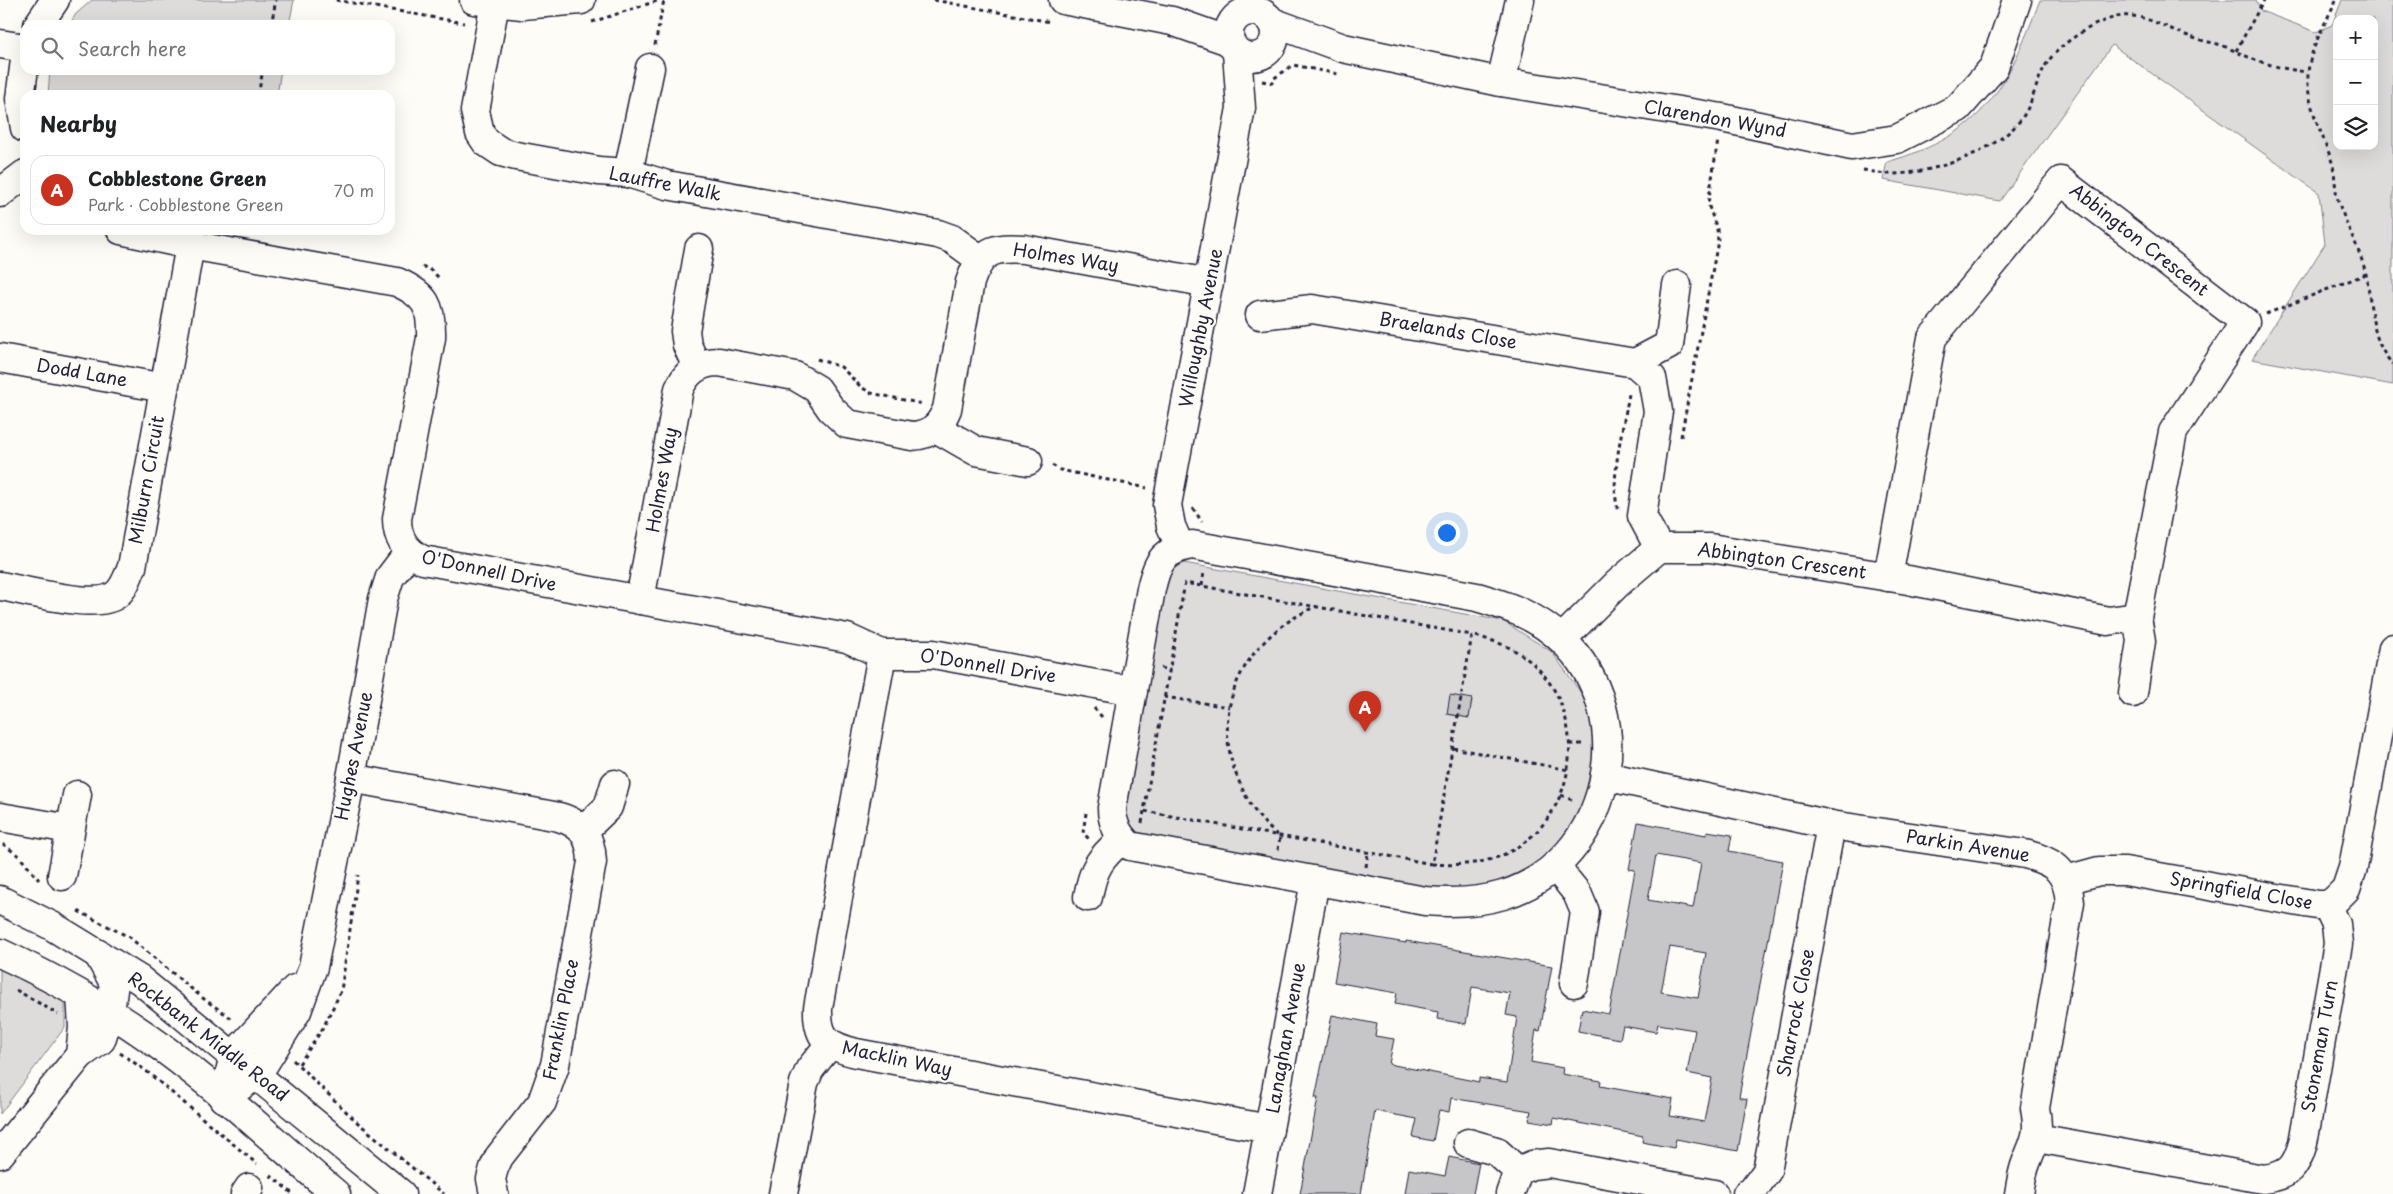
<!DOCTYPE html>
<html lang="en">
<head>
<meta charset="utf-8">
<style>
  body { margin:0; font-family:"Playpen Sans",sans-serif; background:#f6f6f6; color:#202124 }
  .controls { position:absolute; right:15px; top:15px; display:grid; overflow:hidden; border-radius:10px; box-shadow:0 5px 20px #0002 }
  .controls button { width:45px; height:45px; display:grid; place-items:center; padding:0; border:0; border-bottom:1px solid #e0e0e0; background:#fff; color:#202124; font:25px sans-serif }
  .you { position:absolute; left:1446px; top:532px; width:18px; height:18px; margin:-12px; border:4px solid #fff; border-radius:50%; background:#1a73e8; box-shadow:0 0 0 8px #1a73e833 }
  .badge { display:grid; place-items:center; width:32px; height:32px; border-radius:50%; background:#c8321e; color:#fff; font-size:16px; font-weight:700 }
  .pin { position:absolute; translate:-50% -41px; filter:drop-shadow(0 1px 2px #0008) }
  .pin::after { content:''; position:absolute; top:26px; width:18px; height:15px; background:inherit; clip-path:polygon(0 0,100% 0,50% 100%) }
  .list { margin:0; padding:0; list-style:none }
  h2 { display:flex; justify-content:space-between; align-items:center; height:65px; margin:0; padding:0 20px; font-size:21px }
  h2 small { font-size:16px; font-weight:400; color:#757577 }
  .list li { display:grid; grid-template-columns:32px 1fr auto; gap:15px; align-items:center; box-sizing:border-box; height:70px; margin:0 10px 10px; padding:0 10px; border:1px solid #e0e0e0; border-radius:15px }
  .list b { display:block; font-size:19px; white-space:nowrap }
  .list p { margin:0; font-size:16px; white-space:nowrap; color:#757577 }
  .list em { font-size:16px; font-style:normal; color:#757577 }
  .icon { flex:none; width:28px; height:28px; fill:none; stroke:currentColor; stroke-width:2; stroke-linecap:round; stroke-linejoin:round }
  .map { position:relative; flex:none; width:2393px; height:1194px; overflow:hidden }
  .search { position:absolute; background:#fff; box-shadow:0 5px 20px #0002; left:20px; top:20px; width:375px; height:55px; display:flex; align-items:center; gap:12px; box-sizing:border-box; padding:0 18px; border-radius:15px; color:#757577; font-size:19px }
  .panel { position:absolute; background:#fff; box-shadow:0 5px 20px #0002; left:20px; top:90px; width:375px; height:145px; border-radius:15px }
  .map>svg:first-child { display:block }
  .green { fill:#dddcdb; stroke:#807f8b; fill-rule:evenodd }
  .building { fill:#c6c6c8; stroke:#22223b; fill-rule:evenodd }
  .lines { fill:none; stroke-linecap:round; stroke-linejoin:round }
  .minor-casing { stroke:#22223b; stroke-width:31 }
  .path { stroke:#22223b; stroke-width:3; stroke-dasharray:4 4; stroke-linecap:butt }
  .minor { stroke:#fdfcf7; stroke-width:28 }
  .labels { text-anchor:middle; stroke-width:4.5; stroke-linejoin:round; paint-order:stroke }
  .street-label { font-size:18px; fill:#22223b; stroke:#fdfcf7 }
</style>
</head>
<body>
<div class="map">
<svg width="2393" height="1194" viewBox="0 0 2393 1194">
  <rect width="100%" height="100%" fill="#fdfcf7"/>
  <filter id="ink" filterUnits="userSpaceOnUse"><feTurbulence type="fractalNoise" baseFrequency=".02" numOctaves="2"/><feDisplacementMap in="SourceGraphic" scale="10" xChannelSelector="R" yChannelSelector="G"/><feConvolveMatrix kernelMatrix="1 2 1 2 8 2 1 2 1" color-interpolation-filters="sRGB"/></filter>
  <g filter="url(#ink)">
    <g class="green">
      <polygon points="92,0 294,0 289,25 69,25 76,14"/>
      <path d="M2040 0H2256L2261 11 2316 32 2332 25 2342 0H2393V385L2252 359 2325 244 2319 193 2112 45 2000 201 1883 180 1887 162C1985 134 2006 89 2040 0ZM2337 19H2374V146H2337Z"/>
      <polygon points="50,70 281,70 277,95 48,95"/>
      <polygon points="1184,563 1503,621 1552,652 1586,700 1596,745 1585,805 1560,846 1524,874 1479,889 1431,890 1140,836 1126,823 1124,805 1163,588 1170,570"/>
      <polygon points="0,967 65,1000 65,1027 0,1114"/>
    </g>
    <g class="building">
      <polygon points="1450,695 1472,699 1469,718 1447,714"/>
      <path d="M1638 822 1706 835 1707 831 1732 835 1729 851 1783 861 1739 1097 1747 1099 1738 1151 1676 1139 1674 1148 1642 1142 1643 1136 1554 1118 1553 1124 1529 1120 1531 1111 1451 1098 1449 1112 1439 1110 1433 1141 1413 1137 1417 1119 1375 1111 1361 1194H1300L1318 1098H1315L1332 1015 1377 1024 1375 1036 1394 1039 1389 1064 1479 1082V1078L1507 1082 1517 1017 1506 1015 1510 993 1472 987 1466 1024 1437 1019 1438 1012 1395 1004 1397 993 1334 982 1343 932 1406 943V941L1552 966 1540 1031 1536 1030 1531 1062 1563 1068 1562 1074 1601 1081 1600 1086 1673 1099 1670 1116 1704 1122 1712 1078 1687 1073 1695 1030 1658 1024 1656 1032 1623 1026 1620 1039 1578 1031 1582 1009 1609 1014 1635 870 1629 869ZM1656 855 1701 863 1693 908 1648 900ZM1670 947 1706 953 1698 998 1661 992Z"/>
      <polygon points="1449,1157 1479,1163 1473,1194 1405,1194 1409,1169 1445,1176"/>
    </g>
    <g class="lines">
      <defs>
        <g id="minor">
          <polyline points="474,0 522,5 581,0"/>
          <polyline points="1063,0 1172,21 1229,41"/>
          <polyline points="495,3 475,111 480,133 486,142 501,152 516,156 599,171 628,173 667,185 938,234 952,239 981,260"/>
          <circle cx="1252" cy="34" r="23"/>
          <polyline points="1272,22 1343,48 1501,82 1722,118 1852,146 1897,139 1958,108 1994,67 2017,0"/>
          <polyline points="38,25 55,0"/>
          <polyline points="0,44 25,48"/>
          <polyline points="25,60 20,99 25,128"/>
          <polyline points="1501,82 1520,0"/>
          <polyline points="628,173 650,68"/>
          <polyline points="0,193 25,174"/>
          <path d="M121 230 190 245 397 282C426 295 432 306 431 338L397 519C397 538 405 551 423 560L847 638 882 654H933L1133 691"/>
          <polyline points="1260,315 1312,309 1635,363 1652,378 1658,411 1642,516 1659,548"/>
          <polyline points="0,358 164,388"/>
          <polyline points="1635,363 1669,345 1677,285"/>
          <polyline points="697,367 687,345 685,331 699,249"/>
          <polyline points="936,428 976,451 1028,461"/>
          <path d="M1192 545 1477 597C1508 606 1537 616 1561 639 1643 715 1611 862 1503 895 1477 903 1451 903 1425 901L1130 846C1118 835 1112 824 1112 808L1151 589C1157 562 1163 550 1192 545Z"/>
          <polyline points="1180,547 1171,526 1167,505 1241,108 1237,52"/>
          <polyline points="1888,577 1932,338 2061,181 2245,322 2173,432 2137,617 2141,641 2133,693"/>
          <path d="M0 586C25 590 98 611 117 594 125 587 128 576 132 567L190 245"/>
          <path d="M640 600 679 389C687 371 700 362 719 362L795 376 817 389 831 409 847 424 912 436C931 435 940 426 947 409L970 282C981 250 993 247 1024 249L1209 283"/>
          <polyline points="1562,639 1617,584 1659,548 1710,548 1908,580 2108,621 2137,617"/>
          <path d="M882 654 818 1008C817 1039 828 1046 856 1053L1269 1129"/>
          <path d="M1605 776 1831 825 2025 854C2055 862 2067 870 2070 902L2035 1108C2040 1134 2035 1140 2026 1163 2022 1173 2021 1183 2019 1194"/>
          <path d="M351 778 559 817C583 824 591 837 592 862L555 1065 542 1102 499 1157 494 1168 491 1179 494 1194"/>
          <polyline points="0,817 70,829"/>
          <polyline points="584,830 608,807 615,784"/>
          <polyline points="1555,866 1577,893 1585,912 1574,983"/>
          <polyline points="62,876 77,795"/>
          <polyline points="2066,880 2099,871 2125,871 2317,905 2327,905 2334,901 2346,889 2353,868 2393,648"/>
          <path d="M1088 897C1093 868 1100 858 1122 839"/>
          <polyline points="0,900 52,926 140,980 401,1194"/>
          <path d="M0 953C58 980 113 1011 164 1049 224 1093 279 1146 336 1194"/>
          <polyline points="80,1055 83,1027 81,995"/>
          <polyline points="230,1072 234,1055 295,989"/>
          <polyline points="223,1098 257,1075 297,1011 313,967 351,778 383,599 390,577 409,552"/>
          <path d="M2037 1138 2263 1179C2289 1176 2296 1168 2303 1143L2338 944 2336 924 2327 905"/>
          <polyline points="1468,1143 1496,1151 1518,1171"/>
          <polyline points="0,1154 80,1055 101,1040 110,1012 114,983 98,954"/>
          <polyline points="245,1194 249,1188"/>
          <polyline points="783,1194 804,1083 810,1069 830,1044"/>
          <polyline points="1257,1194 1315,881"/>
          <polyline points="1510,1194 1518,1171 1532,1165 1549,1163 1714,1194"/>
          <polyline points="1747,1194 1750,1194 1767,1171 1831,825"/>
        </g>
      </defs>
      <use href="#minor" class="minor-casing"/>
      <g class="path">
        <polyline points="336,0 464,23"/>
        <polyline points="934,0 1051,22"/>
        <path d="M2336 0C2326 23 2309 49 2308 75 2306 105 2323 134 2332 162 2336 176 2334 190 2339 203 2347 228 2360 249 2366 274 2372 303 2370 342 2393 364"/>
        <polyline points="592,22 660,0"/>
        <polyline points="271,25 276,0"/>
        <polyline points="655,45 664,0"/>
        <polyline points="2236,51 2264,0"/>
        <polyline points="1262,81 1272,83 1273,79 1293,65 1338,74"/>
        <polyline points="258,95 263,70"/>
        <path d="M1863 170C1871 171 1880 174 1889 174 1929 175 1998 152 2022 118 2034 101 2036 80 2047 63 2062 41 2098 19 2123 16 2142 13 2173 31 2191 37 2201 41 2211 42 2221 45 2234 50 2246 57 2259 61 2275 67 2291 70 2307 72"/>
        <polyline points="422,266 431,270 441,280"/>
        <polyline points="2266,314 2366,274"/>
        <polyline points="817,359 841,367 861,387 871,393 923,404"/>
        <polyline points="1681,437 1718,241 1717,229 1708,204 1718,140"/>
        <polyline points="1052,465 1060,470 1147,488"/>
        <polyline points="1193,508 1202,522"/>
        <path d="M1618 509C1609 480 1624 424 1629 394"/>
        <polyline points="1202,586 1204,571"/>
        <polyline points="1161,668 1170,670"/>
        <polyline points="1164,697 1229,707"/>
        <polyline points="1094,708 1103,718"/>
        <polyline points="1570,744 1584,744"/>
        <polyline points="1453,748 1569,770"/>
        <polyline points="1561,795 1572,800"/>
        <polyline points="1086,813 1083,833 1089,839"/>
        <polyline points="1142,823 1144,811 1185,583 1472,635 1432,864 1144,811"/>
        <polyline points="3,844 19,856 39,880"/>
        <path d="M1278 850 1280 837C1259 821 1248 803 1238 779 1207 706 1247 636 1317 606"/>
        <path d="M1432 864C1460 866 1488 864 1513 850 1588 806 1589 691 1512 649 1499 642 1486 639 1472 635"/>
        <polyline points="1366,867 1368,853"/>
        <polyline points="78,911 129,937 204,999 234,1020"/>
        <polyline points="16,990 58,1014"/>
        <polyline points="120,1053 145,1070 257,1164"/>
        <polyline points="293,1060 357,1122 444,1194"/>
        <polyline points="299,1064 323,1028 341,991 358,875"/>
        <polyline points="270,1175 293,1194"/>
      </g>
      <use href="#minor" class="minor"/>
    </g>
  </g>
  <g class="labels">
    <g class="street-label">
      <text transform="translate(1715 119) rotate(10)" y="6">Clarendon Wynd</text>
      <text transform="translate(665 184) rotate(11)" y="6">Lauffre Walk</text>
      <text transform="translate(2139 240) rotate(38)" y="6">Abbington Crescent</text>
      <text transform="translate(1066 258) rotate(9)" y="6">Holmes Way</text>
      <text transform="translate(1201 328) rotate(-79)" y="6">Willoughby Avenue</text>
      <text transform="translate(1448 331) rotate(10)" y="6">Braelands Close</text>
      <text transform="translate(82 373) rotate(10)" y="6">Dodd Lane</text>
      <text transform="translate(147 480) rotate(-80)" y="6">Milburn Circuit</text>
      <text transform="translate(662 480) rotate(-80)" y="6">Holmes Way</text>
      <text transform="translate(1782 561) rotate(8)" y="6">Abbington Crescent</text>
      <text transform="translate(489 571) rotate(12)" y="6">O'Donnell Drive</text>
      <text transform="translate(988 666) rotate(9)" y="6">O'Donnell Drive</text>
      <text transform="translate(354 756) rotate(-79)" y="6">Hughes Avenue</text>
      <text transform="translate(1968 846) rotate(9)" y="6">Parkin Avenue</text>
      <text transform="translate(2241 891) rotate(10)" y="6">Springfield Close</text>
      <text transform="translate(1796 1013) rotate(-79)" y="6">Sharrock Close</text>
      <text transform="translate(561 1020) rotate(-79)" y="6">Franklin Place</text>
      <text transform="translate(208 1037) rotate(38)" y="6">Rockbank Middle Road</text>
      <text transform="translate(1286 1038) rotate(-80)" y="6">Lanaghan Avenue</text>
      <text transform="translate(2320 1046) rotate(-80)" y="6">Stoneman Turn</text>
      <text transform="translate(897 1059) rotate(12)" y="6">Macklin Way</text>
    </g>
  </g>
</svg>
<div class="controls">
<button>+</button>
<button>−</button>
<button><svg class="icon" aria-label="layers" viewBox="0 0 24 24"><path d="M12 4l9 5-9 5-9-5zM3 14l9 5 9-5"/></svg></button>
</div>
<div class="you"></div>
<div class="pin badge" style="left:1365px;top:732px">A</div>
<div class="search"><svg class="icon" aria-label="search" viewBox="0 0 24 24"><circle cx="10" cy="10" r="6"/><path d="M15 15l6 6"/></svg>Search here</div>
<section class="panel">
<h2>Nearby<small></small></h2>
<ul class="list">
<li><span class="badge">A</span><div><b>Cobblestone Green</b><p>Park · Cobblestone Green</p></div><em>70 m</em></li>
</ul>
</section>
</div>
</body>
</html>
